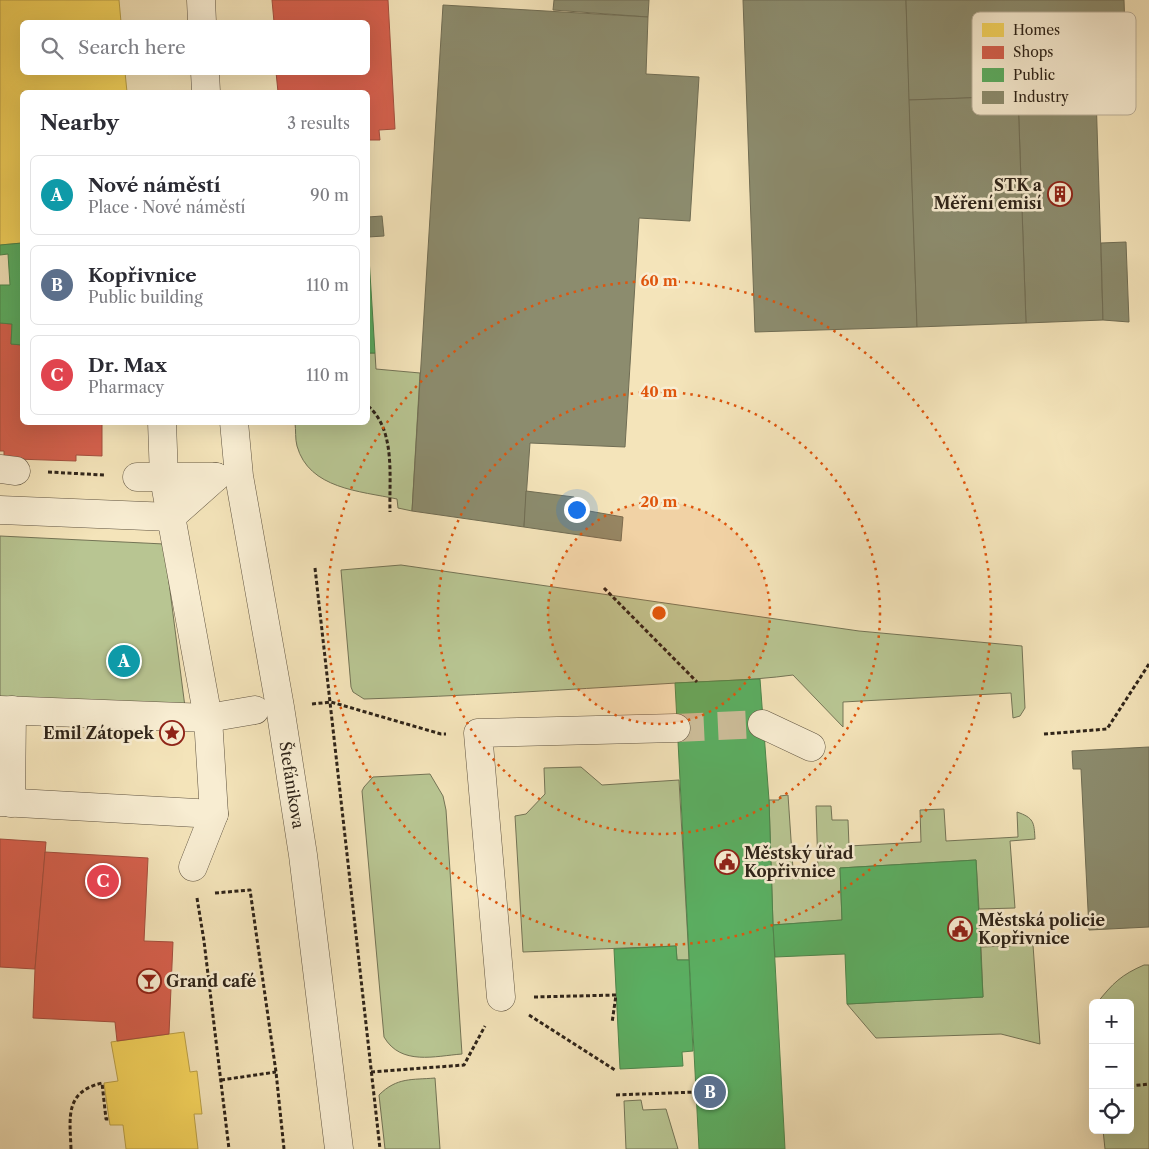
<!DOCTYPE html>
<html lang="en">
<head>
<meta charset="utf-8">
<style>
  body { margin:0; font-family:"Libre Caslon Text",serif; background:#f2f2f3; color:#2b2b33 }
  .controls { position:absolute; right:15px; bottom:15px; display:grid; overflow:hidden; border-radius:8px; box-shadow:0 5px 20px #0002 }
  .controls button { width:45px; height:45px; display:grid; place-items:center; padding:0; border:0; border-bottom:1px solid #e1e1e2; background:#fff; color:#2b2b33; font:25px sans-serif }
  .you { position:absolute; left:576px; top:509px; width:18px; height:18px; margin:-12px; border:4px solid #fff; border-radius:50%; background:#1a73e8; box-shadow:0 0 0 8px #1a73e833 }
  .badge { display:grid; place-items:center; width:32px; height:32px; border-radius:50%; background:#ea580c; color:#fff; font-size:16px; font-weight:700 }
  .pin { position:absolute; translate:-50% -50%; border:2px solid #fff; box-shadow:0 1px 5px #0006 }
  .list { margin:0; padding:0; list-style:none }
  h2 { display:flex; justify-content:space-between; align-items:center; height:65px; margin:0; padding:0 20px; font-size:21px }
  h2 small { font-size:16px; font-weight:400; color:#7c7c81 }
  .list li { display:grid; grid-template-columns:32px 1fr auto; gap:15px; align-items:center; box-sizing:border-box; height:80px; margin:0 10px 10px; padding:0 10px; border:1px solid #e1e1e2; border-radius:8px }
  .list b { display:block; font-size:19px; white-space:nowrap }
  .list p { margin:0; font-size:16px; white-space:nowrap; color:#7c7c81 }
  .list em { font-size:16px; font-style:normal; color:#7c7c81 }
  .icon { flex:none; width:28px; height:28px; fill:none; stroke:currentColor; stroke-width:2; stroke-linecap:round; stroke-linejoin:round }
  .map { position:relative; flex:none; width:1149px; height:1149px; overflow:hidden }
  .search { position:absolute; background:#fff; box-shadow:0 5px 20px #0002; left:20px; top:20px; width:350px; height:55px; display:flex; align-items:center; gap:12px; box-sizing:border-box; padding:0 18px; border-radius:8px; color:#7c7c81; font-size:19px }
  .panel { position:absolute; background:#fff; box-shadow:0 5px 20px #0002; left:20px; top:90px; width:350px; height:335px; border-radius:8px }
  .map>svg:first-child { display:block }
  .green { fill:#b8c592; stroke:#747456 }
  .homes { fill:#f6d55c; stroke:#baa048 }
  .shops { fill:#d6604d; stroke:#a44e3d }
  .public { fill:#5aae61; stroke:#4d854b }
  .industry { fill:#8c8c6e; stroke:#706d54 }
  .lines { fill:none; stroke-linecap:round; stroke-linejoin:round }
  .minor-tunnel { stroke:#cdbe9a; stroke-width:28; stroke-dasharray:28 14; stroke-linecap:butt }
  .minor-casing { stroke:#605441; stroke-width:29 }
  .path { stroke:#2f2419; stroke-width:3; stroke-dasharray:4 2.5; stroke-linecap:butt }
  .minor { stroke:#f8edd2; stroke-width:28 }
  .ring { fill:none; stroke:#df560d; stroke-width:2.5; stroke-dasharray:2.5 5 }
  .labels { text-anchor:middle; stroke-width:5; stroke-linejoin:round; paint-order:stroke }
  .poi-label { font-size:16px; font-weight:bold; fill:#2f2419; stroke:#f8edd2; text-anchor:start }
  .street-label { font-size:16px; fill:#2f2419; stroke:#f8edd2 }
  .key { fill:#f8edd2; stroke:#bcb19a; stroke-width:1 }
  .key-label { font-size:14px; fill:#2f2419 }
  .centre { fill:#df560d; stroke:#f8edd2; stroke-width:2.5 }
  .ring-label { font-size:15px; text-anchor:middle; font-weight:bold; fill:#df560d; stroke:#f8edd2; stroke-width:5; stroke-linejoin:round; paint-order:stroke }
</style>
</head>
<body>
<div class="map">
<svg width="1149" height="1149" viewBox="0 0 1149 1149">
  <rect width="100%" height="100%" fill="#f4e4ba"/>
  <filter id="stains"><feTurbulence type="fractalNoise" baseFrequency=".004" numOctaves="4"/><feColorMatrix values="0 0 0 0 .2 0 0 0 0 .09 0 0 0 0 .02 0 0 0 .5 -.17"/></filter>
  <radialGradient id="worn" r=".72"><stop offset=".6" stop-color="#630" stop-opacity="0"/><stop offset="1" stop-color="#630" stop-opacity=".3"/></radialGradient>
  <g class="green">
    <path d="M368 353H375L376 369 420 373 412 511 398 508 397 499C360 491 309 489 297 446 295 439 296 430 295 423L368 422Z"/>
    <polygon points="0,536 164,544 185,707 0,697"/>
    <path d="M401 565 859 631 1022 646 1025 708 1020 716 1013 718 1011 693 843 702V727L793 675C749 681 705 681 660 684 562 690 463 696 364 699L353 692 351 687 341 570Z"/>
    <polygon points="581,767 602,785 679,780 689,960 677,960 676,946 523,952 515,816 526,814 545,794 544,768"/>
    <path d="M430 774 443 796 446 810 462 1054C435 1056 401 1066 384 1037L362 791 364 787 373 777Z"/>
    <path d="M788 795 793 869H818L816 806H831L832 820H848L849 846 921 842 920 810 944 809 946 841 1018 837 1017 812C1034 818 1034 822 1035 839L1010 841 1015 908 979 909 976 860 840 868 842 920 773 925 769 800H779L780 796Z"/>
    <polygon points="1033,945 1040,1044 1001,1034 876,1038 847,1004 983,997 981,947"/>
    <path d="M1144 965H1149V1149H1105L1103 1130H1130V1003H1097C1113 983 1121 975 1144 965Z"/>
    <path d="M435 1078 440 1149H385L379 1095C397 1077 412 1080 435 1078Z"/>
    <polygon points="641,1100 643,1110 666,1109 678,1149 626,1149 624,1101"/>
  </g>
  <g class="homes">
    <polygon points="0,0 119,0 121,22 22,22 22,72 125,72 127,92 22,92 22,243 0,245"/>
    <polygon points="184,1032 190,1072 197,1071 202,1114 194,1114 198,1149 126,1149 123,1125 110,1125 109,1119 104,1083 118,1081 111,1042"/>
  </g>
  <g class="shops">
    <polygon points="272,0 388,0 395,129 379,130 380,140 368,140 368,92 278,92 276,72 368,72 368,22 274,22"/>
    <polygon points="0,323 12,324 11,344 22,345 22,422 102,422 102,456 76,455 76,461 16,459 6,458 6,456 4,456 4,451 0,451"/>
    <polygon points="0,839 46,842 35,969 0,967"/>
    <polygon points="45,852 148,858 144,941 173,942 169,1034 117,1041 115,1022 33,1018 35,969"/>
  </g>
  <g class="public">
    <polygon points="368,242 375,353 368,353"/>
    <polygon points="22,243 22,345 11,344 12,324 0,323 0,285 10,285 8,254 0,255 0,245"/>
    <polygon points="760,679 769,800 773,925 785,1149 699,1149 675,683"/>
    <polygon points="976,860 983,997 847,1004 845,954 775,957 773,925 842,920 840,868"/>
    <polygon points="676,946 677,960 689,960 693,1051 682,1052 683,1066 620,1069 614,949"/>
  </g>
  <g class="industry">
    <polygon points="554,0 649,0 648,17 553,10"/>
    <polygon points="743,0 906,0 917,327 755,332"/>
    <polygon points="906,0 1124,0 1127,93 909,100"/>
    <polygon points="443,5 648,17 646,74 699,77 690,221 639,218 625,447 530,443 524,527 412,511"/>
    <polygon points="1096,94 1103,320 1026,323 1018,96"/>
    <polygon points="1018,96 1026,323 917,327 909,100"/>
    <polygon points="382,216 384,236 368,237 368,217"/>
    <polygon points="1126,242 1129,322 1103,320 1101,243"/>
    <polygon points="526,491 574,497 589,511 623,517 621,541 524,527"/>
    <polygon points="1149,747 1149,927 1089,930 1081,769 1073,769 1072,751"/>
  </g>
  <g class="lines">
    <polyline class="minor-tunnel" points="676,728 762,724"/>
    <defs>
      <g id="minor">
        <polyline points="201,0 202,22"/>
        <polyline points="205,72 206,92"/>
        <polyline points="162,422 164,478 208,718 214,814 193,867"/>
        <polyline points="234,422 239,476 280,707 303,855 339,1149"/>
        <polyline points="0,469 16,471"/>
        <polyline points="137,477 216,477"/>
        <polyline points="0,510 171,517 216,477"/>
        <polyline points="0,710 208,718 255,710"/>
        <polyline points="762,724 811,747"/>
        <polyline points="0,802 214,814"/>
        <polyline points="11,803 12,710"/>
        <polyline points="501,997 478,733 676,728"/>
      </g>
    </defs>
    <use href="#minor" class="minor-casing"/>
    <g class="path">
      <path d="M368 406C396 430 389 477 390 512"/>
      <polyline points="48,472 104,475"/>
      <polyline points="315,568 380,1149"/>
      <polyline points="604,588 697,682"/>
      <polyline points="312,704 331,702 441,734 446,734"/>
      <polyline points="1044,734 1107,729 1149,664"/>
      <polyline points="215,893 250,890 276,1072 284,1149"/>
      <polyline points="197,898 204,941 229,1149"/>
      <polyline points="534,997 616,995 612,1023"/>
      <polyline points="529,1015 615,1070"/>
      <polyline points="371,1072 464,1065 485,1026"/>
      <polyline points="221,1080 276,1072"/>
      <polyline points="1130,1086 1149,1084"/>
      <polyline points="616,1095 696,1092"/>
      <path d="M71 1149C70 1118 64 1092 102 1083L106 1119H109"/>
    </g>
    <use href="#minor" class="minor"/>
  </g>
  <circle cx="659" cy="613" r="111" fill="#df560d" fill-opacity=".12"/>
  <g class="ring">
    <circle cx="659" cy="613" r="111"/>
    <circle cx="659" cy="613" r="221"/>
    <circle cx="659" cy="613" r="332"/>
  </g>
  <defs>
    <symbol id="building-ring" viewBox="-11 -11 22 22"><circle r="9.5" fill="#f8edd2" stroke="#8f2418" stroke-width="1.5"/><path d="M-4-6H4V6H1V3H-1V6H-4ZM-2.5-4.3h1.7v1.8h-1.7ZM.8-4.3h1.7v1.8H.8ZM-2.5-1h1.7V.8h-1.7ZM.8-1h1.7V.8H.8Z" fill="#8f2418"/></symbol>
    <symbol id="sight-ring" viewBox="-11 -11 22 22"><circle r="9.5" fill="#f8edd2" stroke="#8f2418" stroke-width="1.5"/><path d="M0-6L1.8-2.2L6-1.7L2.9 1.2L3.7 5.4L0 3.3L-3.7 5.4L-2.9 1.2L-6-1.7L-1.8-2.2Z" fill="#8f2418"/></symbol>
    <symbol id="civic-ring" viewBox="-11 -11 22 22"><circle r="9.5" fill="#f8edd2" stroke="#8f2418" stroke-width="1.5"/><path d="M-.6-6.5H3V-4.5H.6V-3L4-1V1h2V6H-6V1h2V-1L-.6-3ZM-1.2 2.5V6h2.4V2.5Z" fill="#8f2418"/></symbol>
    <symbol id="bar-ring" viewBox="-11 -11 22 22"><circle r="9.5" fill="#f8edd2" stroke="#8f2418" stroke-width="1.5"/><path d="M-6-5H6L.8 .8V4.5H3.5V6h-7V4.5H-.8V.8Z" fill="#8f2418"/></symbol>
  </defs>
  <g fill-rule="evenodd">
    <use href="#building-ring" x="1046" y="180" width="28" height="28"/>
    <use href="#sight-ring" x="158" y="719" width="28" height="28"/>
    <use href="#civic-ring" x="713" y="848" width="28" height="28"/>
    <use href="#civic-ring" x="946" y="915" width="28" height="28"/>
    <use href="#bar-ring" x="135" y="967" width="28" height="28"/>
  </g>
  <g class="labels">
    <g class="poi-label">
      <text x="1042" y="191" text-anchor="end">STK a<tspan x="1042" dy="18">Měření emisí</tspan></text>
      <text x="154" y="739" text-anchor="end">Emil Zátopek</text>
      <text x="744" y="859">Městský úřad<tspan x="744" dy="18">Kopřivnice</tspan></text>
      <text x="978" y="926">Městská policie<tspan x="978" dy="18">Kopřivnice</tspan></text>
      <text x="166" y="987">Grand café</text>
    </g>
    <g class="street-label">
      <text transform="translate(292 785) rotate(81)" y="6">Štefánikova</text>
    </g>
  </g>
  <rect x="972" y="12" width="164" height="103" rx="8" class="key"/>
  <rect x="982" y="23" width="22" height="14" fill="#f6d55c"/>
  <rect x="982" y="46" width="22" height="13" fill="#d6604d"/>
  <rect x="982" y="68" width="22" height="14" fill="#5aae61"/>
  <rect x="982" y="91" width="22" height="13" fill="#8c8c6e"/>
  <g class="key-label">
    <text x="1013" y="35">Homes</text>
    <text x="1013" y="57">Shops</text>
    <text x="1013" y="80">Public</text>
    <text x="1013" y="102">Industry</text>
  </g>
  <circle cx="659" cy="613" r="8" class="centre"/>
  <g class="ring-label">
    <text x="659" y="286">60 m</text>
    <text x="659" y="397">40 m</text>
    <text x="659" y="507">20 m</text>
  </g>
  <rect width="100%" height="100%" filter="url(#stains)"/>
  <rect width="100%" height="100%" fill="url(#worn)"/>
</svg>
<div class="controls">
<button>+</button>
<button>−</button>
<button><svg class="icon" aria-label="locate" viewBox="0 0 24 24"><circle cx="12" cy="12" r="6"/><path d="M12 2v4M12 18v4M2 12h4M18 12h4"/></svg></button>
</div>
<div class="you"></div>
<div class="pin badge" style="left:124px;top:661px;background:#0f9aa8">A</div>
<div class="pin badge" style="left:710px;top:1092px;background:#5c6f8a">B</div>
<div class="pin badge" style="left:103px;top:881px;background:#e0444e">C</div>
<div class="search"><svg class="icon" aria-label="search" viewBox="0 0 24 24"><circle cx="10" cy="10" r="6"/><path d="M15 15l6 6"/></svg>Search here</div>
<section class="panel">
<h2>Nearby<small>3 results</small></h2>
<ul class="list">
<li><span class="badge" style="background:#0f9aa8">A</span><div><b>Nové náměstí</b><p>Place · Nové náměstí</p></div><em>90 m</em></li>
<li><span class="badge" style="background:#5c6f8a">B</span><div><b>Kopřivnice</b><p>Public building</p></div><em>110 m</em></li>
<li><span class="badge" style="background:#e0444e">C</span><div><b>Dr. Max</b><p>Pharmacy</p></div><em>110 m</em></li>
</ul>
</section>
</div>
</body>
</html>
